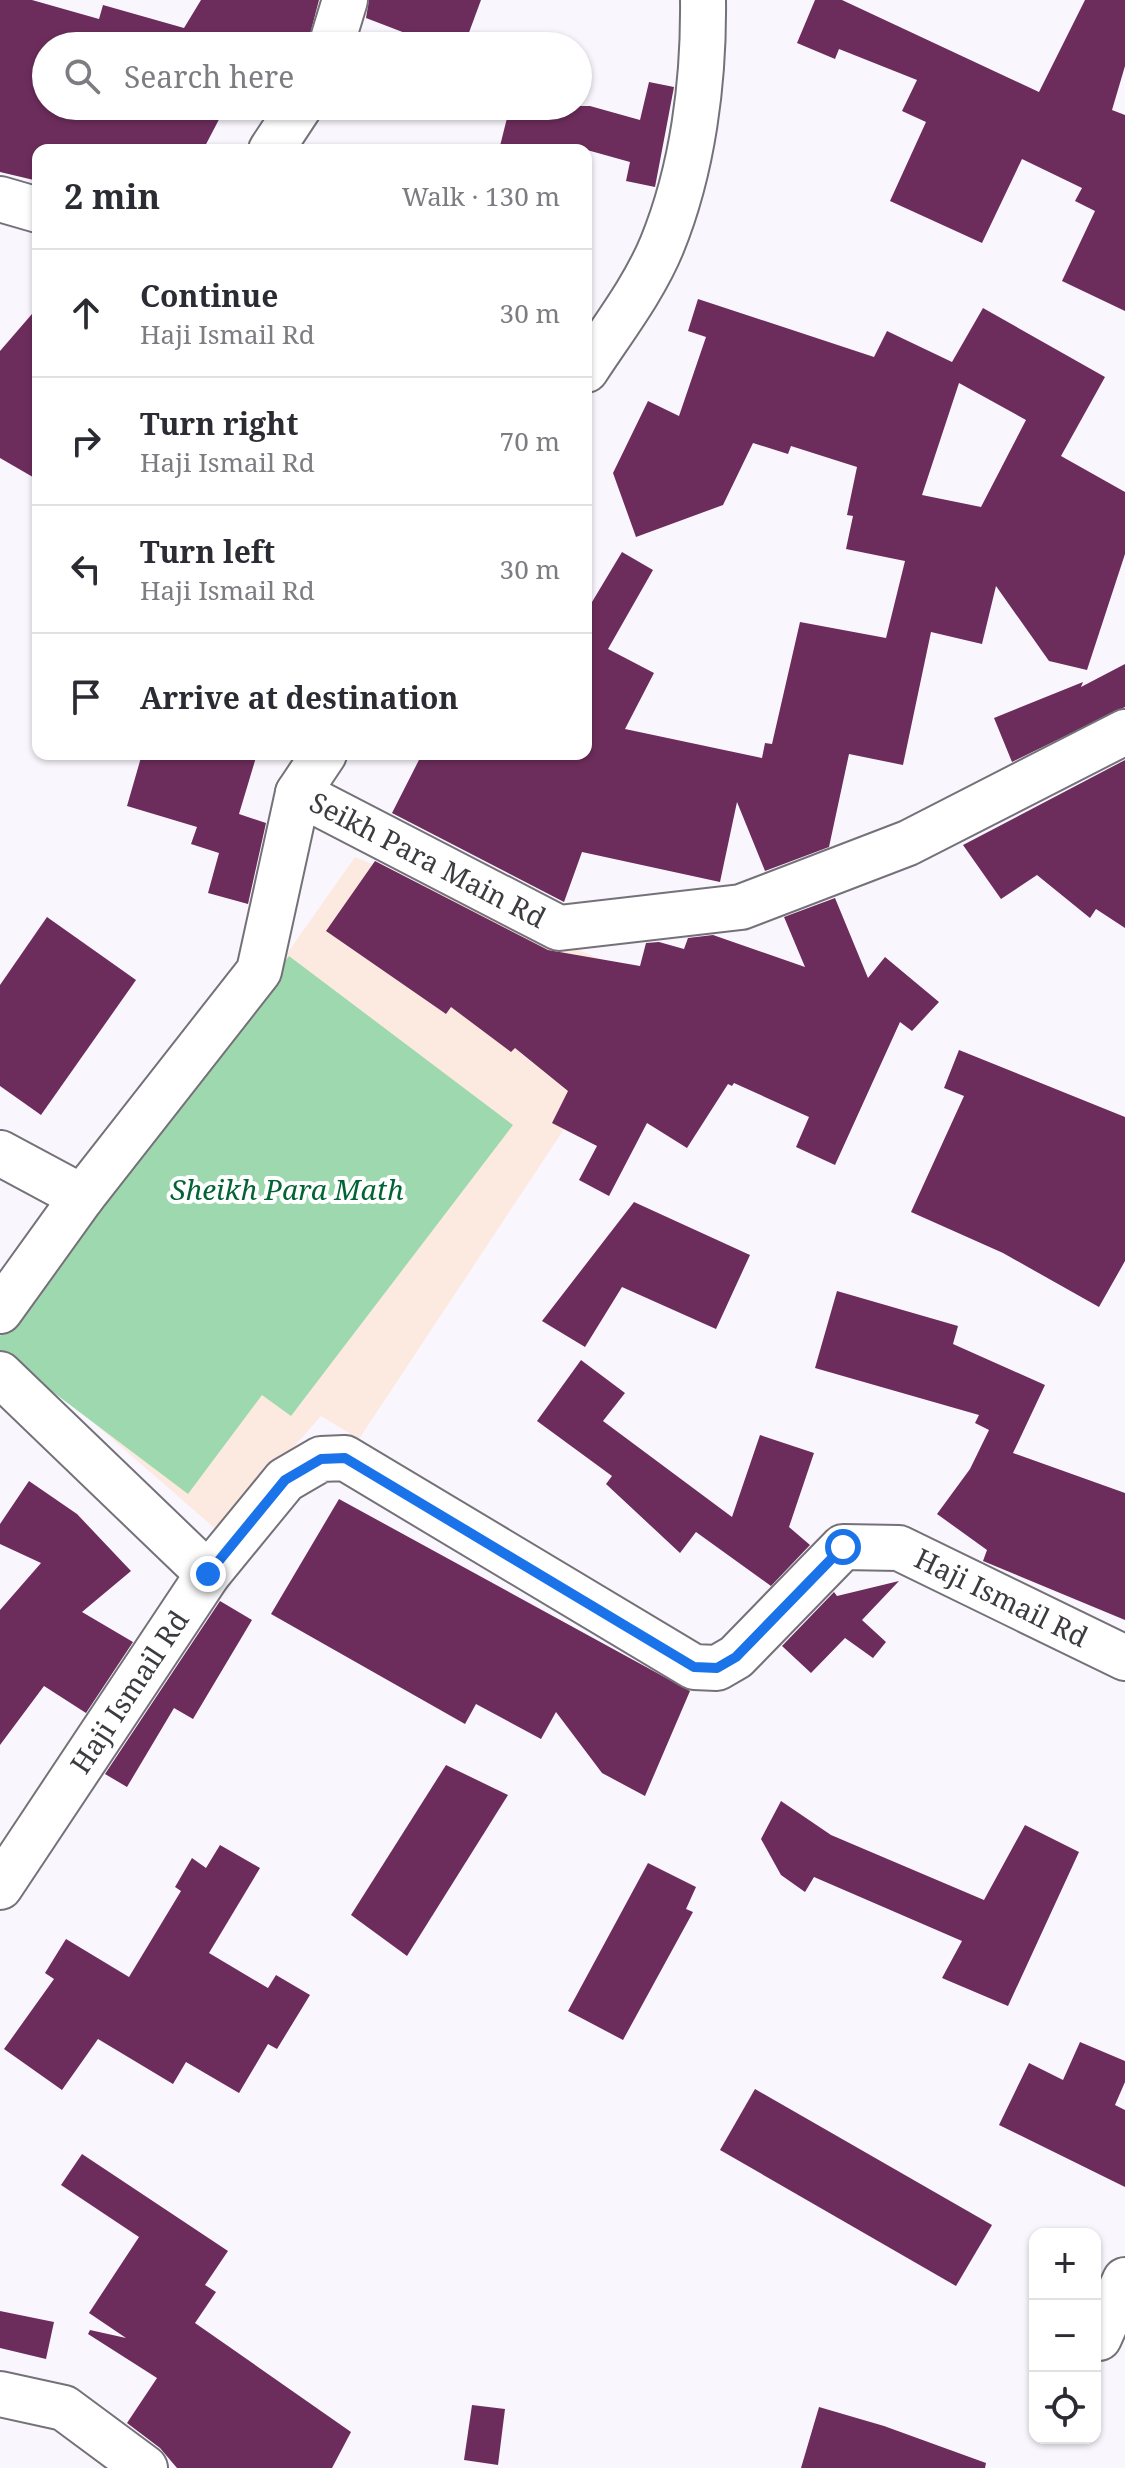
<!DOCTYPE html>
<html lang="en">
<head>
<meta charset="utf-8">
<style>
  body { margin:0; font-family:"Noto Serif",serif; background:#f2f2f3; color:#2b2b33 }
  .controls { position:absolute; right:24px; bottom:24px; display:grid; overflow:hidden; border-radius:16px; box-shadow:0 2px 6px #0004 }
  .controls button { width:72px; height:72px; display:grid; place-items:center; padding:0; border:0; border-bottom:2px solid #e1e1e2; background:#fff; color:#2b2b33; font:40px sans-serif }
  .stop { position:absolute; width:24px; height:24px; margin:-18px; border:6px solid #1a73e8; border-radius:50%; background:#fff }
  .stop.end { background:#1a73e8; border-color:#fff; box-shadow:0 2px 8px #0008 }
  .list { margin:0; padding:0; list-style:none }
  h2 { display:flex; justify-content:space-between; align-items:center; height:104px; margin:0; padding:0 32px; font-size:34px }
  h2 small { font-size:26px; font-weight:400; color:#7c7c81 }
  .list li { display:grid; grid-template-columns:52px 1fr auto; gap:24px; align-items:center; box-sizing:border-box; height:128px; padding:0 32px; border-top:2px solid #e1e1e2 }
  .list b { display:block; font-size:30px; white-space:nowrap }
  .list p { margin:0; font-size:26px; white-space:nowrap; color:#7c7c81 }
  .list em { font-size:26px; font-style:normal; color:#7c7c81 }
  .icon { flex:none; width:44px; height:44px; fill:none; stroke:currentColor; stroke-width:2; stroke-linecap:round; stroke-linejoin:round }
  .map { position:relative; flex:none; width:1125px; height:2468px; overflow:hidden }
  .search { position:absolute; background:#fff; box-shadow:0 2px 6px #0004; left:32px; top:32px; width:560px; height:88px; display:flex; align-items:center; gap:20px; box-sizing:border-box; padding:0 28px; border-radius:44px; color:#7c7c81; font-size:30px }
  .panel { position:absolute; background:#fff; box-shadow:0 2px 6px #0004; left:32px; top:144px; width:560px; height:616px; border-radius:16px }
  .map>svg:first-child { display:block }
  .commercial { fill:#fceae0 }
  .green { fill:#9ed8af }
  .building { fill:#6d2d5c; fill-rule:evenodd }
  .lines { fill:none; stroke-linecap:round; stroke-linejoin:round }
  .street-casing { stroke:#757179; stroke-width:48 }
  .street { stroke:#fff; stroke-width:44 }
  .route { stroke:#1a73e8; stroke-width:10 }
  .labels { text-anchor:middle; stroke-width:8; stroke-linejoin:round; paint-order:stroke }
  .street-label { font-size:28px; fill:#3d3b3f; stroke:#fff }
  .park-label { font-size:28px; font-style:italic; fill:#026434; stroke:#fff }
</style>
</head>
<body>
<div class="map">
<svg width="1125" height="2468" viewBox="0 0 1125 2468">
  <rect width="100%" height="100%" fill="#faf6fe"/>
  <polygon class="commercial" points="355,857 660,984 359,1439 321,1416 219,1532 9,1349"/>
  <polygon class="green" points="289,956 513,1125 291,1416 262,1395 188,1494 0,1352 0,1336"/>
  <g class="building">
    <polygon points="0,0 32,0 99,19 103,5 184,28 201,0 319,0 307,46 46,46 46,106 226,106 203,150 38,150 38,181 0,172"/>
    <polygon points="369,0 481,0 464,46 439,46 366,18"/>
    <polygon points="815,0 842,0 1039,92 1085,0 1125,0 1125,66 1112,110 1125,115 1125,311 1062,281 1095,211 1075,201 1082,188 1022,159 982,243 890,201 926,122 902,111 917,80 839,49 835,59 797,43"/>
    <polygon points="649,82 674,87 655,187 626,181 630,162 587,150 499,150 510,106 590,106 640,120"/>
    <path d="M698 299 874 357 887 331 952 362 983 308 1105 377 1061 456 1125 492V554L1087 670 1049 661 996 586 982 644 931 632 903 765 849 754 829 847 765 871 737 802 720 882 582 852 564 902 392 813 422 754H586V612L622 552 653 570 608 649 654 673 625 729 762 758 765 743 772 744 800 622 886 638 905 561 846 549 853 516 847 515 857 467 791 446 788 454 753 443 723 505 636 537 613 473 648 401 679 416 706 337 688 331ZM959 383 1026 420 981 507 922 495Z"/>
    <polygon points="38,307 38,480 0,458 0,351"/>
    <polygon points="1125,664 1125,707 1012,762 994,718 1083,682 1081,687"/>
    <polygon points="142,754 257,754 239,814 266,823 248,904 208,893 219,853 191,844 197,827 127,806"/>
    <polygon points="1125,760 1125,928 1096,909 1090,918 1037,875 1001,899 963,845"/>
    <polygon points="375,861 548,950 640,966 646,943 659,942 684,949 688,938 713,935 805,967 784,917 835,898 868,978 885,957 939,1002 912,1031 900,1022 835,1165 796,1147 809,1117 734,1083 732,1086 728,1084 687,1148 647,1123 609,1196 579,1180 597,1146 552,1123 568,1091 515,1048 511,1052 451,1007 446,1014 326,931"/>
    <polygon points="47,917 136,980 41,1115 0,1086 0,985"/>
    <polygon points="959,1050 1125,1117 1125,1261 1099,1307 1003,1253 911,1212 964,1096 944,1088"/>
    <polygon points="634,1202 750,1255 716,1329 622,1287 585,1347 542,1321"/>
    <polygon points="837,1291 958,1326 953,1344 1045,1385 1013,1453 1125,1493 1125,1620 983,1561 987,1550 937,1514 970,1469 989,1430 975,1423 979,1415 815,1368"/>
    <polygon points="581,1360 625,1393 603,1421 732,1517 760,1435 814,1453 789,1527 810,1545 771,1586 696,1532 680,1553 606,1484 612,1476 537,1421"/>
    <polygon points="29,1481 77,1514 131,1571 82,1612 133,1642 86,1713 44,1686 0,1745 0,1610 41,1563 0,1544 0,1524"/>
    <polygon points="339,1499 690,1691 645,1796 602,1773 556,1712 541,1739 476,1704 465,1724 271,1614"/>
    <polygon points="899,1581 862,1620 886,1642 873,1658 845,1638 811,1673 782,1646 834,1592 837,1596"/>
    <polygon points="220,1601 252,1620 193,1719 174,1708 127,1787 105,1774"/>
    <polygon points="446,1765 508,1795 407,1956 351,1915"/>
    <polygon points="781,1801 831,1835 984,1900 1025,1825 1079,1852 1008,2006 942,1978 962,1941 814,1877 805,1892 781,1875 761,1839"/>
    <polygon points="220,1845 260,1868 209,1953 268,1988 276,1975 310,1995 277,2049 268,2044 239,2093 186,2062 173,2084 98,2039 62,2090 4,2049 54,1979 45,1973 66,1939 129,1977 181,1891 175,1887 192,1858 206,1868"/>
    <polygon points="648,1863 696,1887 686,1909 693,1912 623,2040 568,2011"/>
    <polygon points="1080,2042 1125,2061 1125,2082 1115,2105 1125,2110 1125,2187 999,2125 1029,2063 1063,2080"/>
    <polygon points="755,2089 992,2225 956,2286 720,2150"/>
    <polygon points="82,2154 228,2251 205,2285 216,2292 195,2323 351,2432 332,2468 177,2468 160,2448 127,2423 157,2378 88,2334 90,2330 126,2338 89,2313 139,2237 61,2185"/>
    <polygon points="0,2311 54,2322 46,2359 0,2348"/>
    <polygon points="472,2405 505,2409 498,2465 464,2460"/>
    <polygon points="819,2407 884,2426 986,2463 985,2468 801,2468"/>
  </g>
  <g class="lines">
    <defs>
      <g id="street">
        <polyline points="331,46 345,0"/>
        <polyline points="271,150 300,106"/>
        <polyline points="0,199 38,210"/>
        <path d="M586 370C612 330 644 289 662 245 693 169 704 81 703 0"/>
        <path id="s1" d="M298 793 559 928 741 907 908 843 1125 732"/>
        <polyline points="0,1153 82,1197"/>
        <polyline points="0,1311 82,1197 259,971 298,793 324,754"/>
        <polyline points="0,1374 208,1574"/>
        <path id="s2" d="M0 1887 208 1574 285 1480 321 1459 345 1458 694 1667 717 1668 736 1657 843 1547 899 1548 1125 1658"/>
        <polyline points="1099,2338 1125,2280"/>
        <polyline points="0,2394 64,2408 145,2468"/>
      </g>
    </defs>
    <use href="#street" class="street-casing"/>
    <use href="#street" class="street"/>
  </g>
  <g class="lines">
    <polyline class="route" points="208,1574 285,1480 321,1459 345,1458 694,1667 717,1668 736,1657 843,1547"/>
  </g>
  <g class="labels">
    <g class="street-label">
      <text dy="10" stroke="none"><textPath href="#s1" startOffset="146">Seikh Para Main Rd</textPath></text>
      <text dy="10" stroke="none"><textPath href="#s2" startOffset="1338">Haji Ismail Rd</textPath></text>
      <text dy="10" stroke="none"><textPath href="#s2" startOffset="234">Haji Ismail Rd</textPath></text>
    </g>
    <g class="park-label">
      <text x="287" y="1200">Sheikh Para Math</text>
    </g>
  </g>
</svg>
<div class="controls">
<button>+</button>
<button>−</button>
<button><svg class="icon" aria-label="locate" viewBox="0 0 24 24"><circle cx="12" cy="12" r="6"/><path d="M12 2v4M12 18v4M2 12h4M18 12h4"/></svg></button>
</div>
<div class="stop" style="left:843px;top:1547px"></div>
<div class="stop end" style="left:208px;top:1574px"></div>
<div class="search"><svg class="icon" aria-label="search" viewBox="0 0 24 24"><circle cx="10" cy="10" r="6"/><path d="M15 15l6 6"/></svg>Search here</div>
<section class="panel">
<h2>2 min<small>Walk · 130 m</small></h2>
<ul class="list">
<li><svg class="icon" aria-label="ahead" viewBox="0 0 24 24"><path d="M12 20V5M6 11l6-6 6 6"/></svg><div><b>Continue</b><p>Haji Ismail Rd</p></div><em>30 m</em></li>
<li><svg class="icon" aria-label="right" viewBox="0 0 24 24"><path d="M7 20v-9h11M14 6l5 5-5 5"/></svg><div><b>Turn right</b><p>Haji Ismail Rd</p></div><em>70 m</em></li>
<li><svg class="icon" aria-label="left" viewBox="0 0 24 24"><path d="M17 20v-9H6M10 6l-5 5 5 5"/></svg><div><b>Turn left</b><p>Haji Ismail Rd</p></div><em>30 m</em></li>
<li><svg class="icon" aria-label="arrive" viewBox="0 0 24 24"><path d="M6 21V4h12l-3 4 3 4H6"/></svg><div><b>Arrive at destination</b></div></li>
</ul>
</section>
</div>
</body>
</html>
